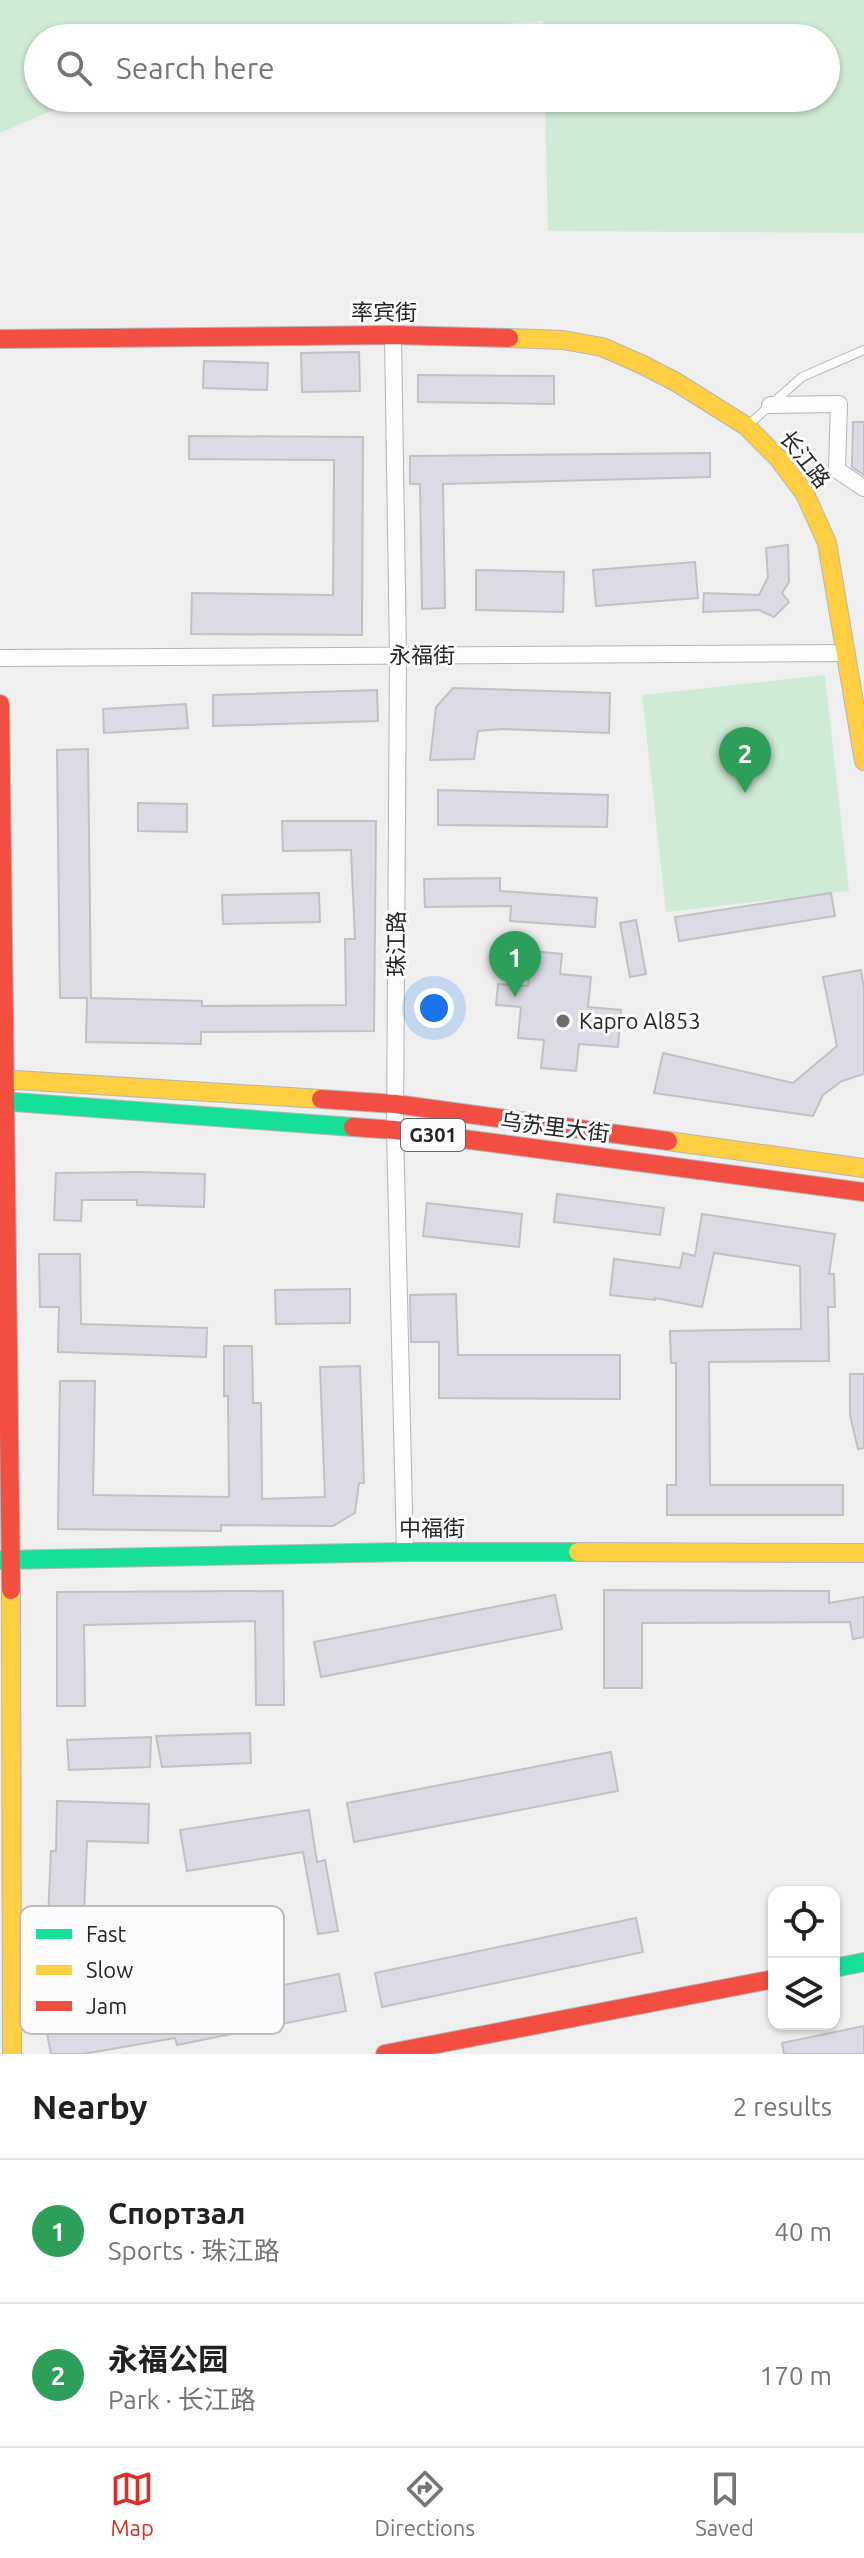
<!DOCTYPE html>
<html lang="en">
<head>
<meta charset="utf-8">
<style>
  body { margin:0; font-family:Ubuntu,"Noto Sans SC",sans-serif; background:#f6f6f6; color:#202124 }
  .controls { position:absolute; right:24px; bottom:24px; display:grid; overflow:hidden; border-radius:16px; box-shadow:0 2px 6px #0004 }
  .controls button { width:72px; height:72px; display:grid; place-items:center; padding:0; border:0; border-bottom:2px solid #e0e0e0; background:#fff; color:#202124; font:40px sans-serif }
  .you { position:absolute; left:434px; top:1008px; width:28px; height:28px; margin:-20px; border:6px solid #fff; border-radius:50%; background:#1a73e8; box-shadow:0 0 0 12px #1a73e833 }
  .badge { display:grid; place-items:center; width:52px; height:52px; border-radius:50%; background:#d93025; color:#fff; font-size:26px; font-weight:700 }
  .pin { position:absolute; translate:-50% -66px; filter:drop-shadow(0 2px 4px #0008) }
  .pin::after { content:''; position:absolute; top:42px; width:28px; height:24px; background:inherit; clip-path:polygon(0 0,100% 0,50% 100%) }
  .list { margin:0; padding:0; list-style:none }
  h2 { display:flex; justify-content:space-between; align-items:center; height:104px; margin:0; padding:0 32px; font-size:34px }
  h2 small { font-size:26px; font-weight:400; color:#757577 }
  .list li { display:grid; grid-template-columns:52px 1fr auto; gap:24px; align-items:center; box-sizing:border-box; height:144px; padding:0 32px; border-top:2px solid #e0e0e0 }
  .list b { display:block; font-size:30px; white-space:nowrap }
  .list p { margin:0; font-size:26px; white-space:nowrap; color:#757577 }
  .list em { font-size:26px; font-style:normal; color:#757577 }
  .icon { flex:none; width:44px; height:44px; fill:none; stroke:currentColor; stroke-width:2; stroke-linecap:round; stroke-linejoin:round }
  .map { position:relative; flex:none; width:864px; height:2054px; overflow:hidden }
  .search { position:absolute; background:#fff; box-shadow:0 2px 6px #0004; left:24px; right:24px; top:24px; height:88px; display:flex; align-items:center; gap:20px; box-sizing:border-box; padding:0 28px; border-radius:44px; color:#757577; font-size:30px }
  .sheet { height:392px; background:#fff }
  nav { display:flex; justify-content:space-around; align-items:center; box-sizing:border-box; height:112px; border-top:2px solid #e0e0e0; background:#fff; font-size:22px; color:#757577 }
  nav a { display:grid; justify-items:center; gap:4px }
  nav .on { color:#d93025 }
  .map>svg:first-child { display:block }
  .green { fill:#cfead5 }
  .building { fill:#dbdbe5; stroke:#c1c1c2; stroke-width:2 }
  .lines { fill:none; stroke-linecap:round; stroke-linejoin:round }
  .lane-casing { stroke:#b5b5b6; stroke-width:10 }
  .street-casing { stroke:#b5b5b6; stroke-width:18 }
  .fast-casing { stroke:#b5b5b6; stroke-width:20 }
  .slow-casing { stroke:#b5b5b6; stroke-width:20 }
  .jam-casing { stroke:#b5b5b6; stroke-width:20 }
  .lane { stroke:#fdfdfd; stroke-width:8 }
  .street { stroke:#fdfdfd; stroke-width:16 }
  .fast { stroke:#16e098; stroke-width:18 }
  .slow { stroke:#ffcf43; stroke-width:18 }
  .jam { stroke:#f24e42; stroke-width:18 }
  .poi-dot { fill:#6c6c6d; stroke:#fcfcfe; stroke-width:3 }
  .labels { text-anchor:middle; stroke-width:6; stroke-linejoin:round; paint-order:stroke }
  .shield { fill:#fcfcfe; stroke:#666667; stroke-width:2 }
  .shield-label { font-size:20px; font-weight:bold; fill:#252526 }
  .street-label { font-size:22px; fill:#252526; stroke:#fcfcfe }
  .poi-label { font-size:22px; fill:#252526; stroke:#fcfcfe; text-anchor:start }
  .key { fill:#fcfcfe; stroke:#bcbcbd; stroke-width:2 }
  .key-label { font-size:22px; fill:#252526 }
</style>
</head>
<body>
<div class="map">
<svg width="864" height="2054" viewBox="0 0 864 2054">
  <rect width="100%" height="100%" fill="#efeff0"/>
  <g class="green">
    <polygon points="0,0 864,0 864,233 548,231 545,98 826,98 826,38 544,38 543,21 324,38 38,38 38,98 81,98 0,133"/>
    <polygon points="825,675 849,891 666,912 642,695"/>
  </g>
  <g class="building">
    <polygon points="359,352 360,391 302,392 301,353"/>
    <polygon points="204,361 268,363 267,390 203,388"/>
    <polygon points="418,375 554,376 554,404 418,402"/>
    <polygon points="853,422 864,422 864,475 852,467"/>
    <polygon points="189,436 363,437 362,635 191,634 192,593 333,595 334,460 189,459"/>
    <polygon points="710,453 710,477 443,484 445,608 422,609 420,484 410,484 410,456"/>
    <polygon points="788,545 789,582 782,593 789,602 774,617 759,610 703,612 704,593 759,595 768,577 766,548"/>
    <polygon points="695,562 698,598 596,606 593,570"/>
    <polygon points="476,570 564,572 563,612 476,610"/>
    <polygon points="453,688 610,693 609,733 502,729 478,731 474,759 430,760 436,707"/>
    <polygon points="377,690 378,721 213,726 213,695"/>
    <polygon points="186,704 188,728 104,733 103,709"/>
    <polygon points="88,749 91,998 202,1001 202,1006 346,1005 345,939 355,939 351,850 283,851 282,821 376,821 374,1031 201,1032 201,1044 86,1042 87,998 60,998 57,750"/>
    <polygon points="438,790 608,795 607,827 438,825"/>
    <polygon points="138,803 187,804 187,832 138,831"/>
    <polygon points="500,878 500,891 597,898 595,927 510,921 511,906 425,907 424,879"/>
    <polygon points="319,893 320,922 223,924 222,895"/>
    <polygon points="831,893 835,916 679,941 675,917"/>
    <polygon points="636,920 646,974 630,977 620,923"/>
    <polygon points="531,951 562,954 560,974 591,977 588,1007 621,1010 618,1047 579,1044 576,1071 541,1068 544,1040 518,1038 521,1007 496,1005 498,984 528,986"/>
    <polygon points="861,970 864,988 864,1074 842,1081 823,1095 813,1116 654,1093 663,1053 793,1083 837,1046 823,977"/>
    <polygon points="138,1172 205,1174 204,1207 137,1205 137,1200 82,1200 81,1221 54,1220 56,1173"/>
    <polygon points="557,1194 664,1208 660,1235 554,1222"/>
    <polygon points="427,1203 522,1214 519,1247 423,1236"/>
    <polygon points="702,1214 835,1234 829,1274 834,1274 835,1307 828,1307 829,1361 709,1362 710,1485 843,1485 843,1515 667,1515 667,1485 676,1485 676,1363 671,1363 670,1331 801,1329 800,1266 714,1253 702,1307 655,1298 655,1300 610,1295 614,1259 680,1268 683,1253 695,1256"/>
    <polygon points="39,1254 80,1254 81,1324 207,1328 206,1357 58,1352 59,1307 40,1307"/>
    <polygon points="350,1289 350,1323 276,1324 275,1290"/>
    <polygon points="456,1294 458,1355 620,1355 620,1399 439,1398 439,1342 411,1342 410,1295"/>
    <polygon points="224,1346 252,1346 253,1403 261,1403 262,1499 325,1497 320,1367 360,1366 364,1483 359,1483 355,1513 333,1526 221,1525 221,1531 58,1529 60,1381 95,1381 93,1495 229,1497 228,1396 224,1396"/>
    <polygon points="850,1374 864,1374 864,1448 858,1449 850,1415"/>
    <polygon points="604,1590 829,1591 829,1603 864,1597 864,1637 853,1639 850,1622 642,1623 642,1688 604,1688"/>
    <polygon points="283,1591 284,1705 256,1705 255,1621 84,1625 85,1706 57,1706 57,1592"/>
    <polygon points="555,1595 562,1629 321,1677 314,1642"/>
    <polygon points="250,1733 251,1763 162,1767 156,1736"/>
    <polygon points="151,1737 150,1767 69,1770 67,1740"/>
    <polygon points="611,1752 618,1791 354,1842 347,1803"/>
    <polygon points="57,1801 149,1804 148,1843 87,1841 79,2029 170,2014 169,2008 339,1974 346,2011 177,2045 175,2038 83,2054 51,2054 46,2028 43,2028 51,1851 56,1851"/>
    <polygon points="309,1810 317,1862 325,1860 338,1931 318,1934 303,1852 187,1871 180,1830"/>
    <polygon points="636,1918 643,1952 382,2007 375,1973"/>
    <polygon points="864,2026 864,2054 784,2054 782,2043"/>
  </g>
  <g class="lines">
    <defs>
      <polyline id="lane" points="747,426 802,377 864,350"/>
      <g id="street">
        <polyline points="393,335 398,656 395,1130 405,1552"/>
        <polyline points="770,405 839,404 837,470 864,488"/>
        <polyline points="0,658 844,653"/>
      </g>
      <g id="fast">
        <polyline points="0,1101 353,1127"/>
        <polyline points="0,1560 405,1552 578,1552"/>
        <polyline points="834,1968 864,1962"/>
      </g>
      <g id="slow">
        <polyline points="509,338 563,340 602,347 641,364 676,382 746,426 778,458 805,494 827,543 864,761"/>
        <polyline points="0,1079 321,1099"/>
        <polyline points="668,1141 864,1168"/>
        <polyline points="578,1552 864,1553"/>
        <polyline points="11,1590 12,2054"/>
      </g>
      <g id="jam">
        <polyline points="0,339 393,335 509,338"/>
        <polyline points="0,704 5,1098"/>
        <polyline points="321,1099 395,1104 668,1141"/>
        <polyline points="5,1102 11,1590"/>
        <polyline points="353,1127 395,1130 864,1192"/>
        <polyline points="385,2054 774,1979"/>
      </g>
    </defs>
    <use href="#lane" class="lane-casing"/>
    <use href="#street" class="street-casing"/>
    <use href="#fast" class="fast-casing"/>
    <use href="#slow" class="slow-casing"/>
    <use href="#jam" class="jam-casing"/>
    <use href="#lane" class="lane"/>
    <use href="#street" class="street"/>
    <use href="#fast" class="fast"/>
    <use href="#slow" class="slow"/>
    <use href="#jam" class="jam"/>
  </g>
  <circle class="poi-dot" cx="563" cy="1021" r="8"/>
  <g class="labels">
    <rect class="shield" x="401" y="1119" width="64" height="32" rx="6"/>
    <g class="shield-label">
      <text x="433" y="1142">G301</text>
    </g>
    <g class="street-label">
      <text x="384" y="320">率宾街</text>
      <text transform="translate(805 459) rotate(52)" y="8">长江路</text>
      <text x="422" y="663">永福街</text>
      <text transform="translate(396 944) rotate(-90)" y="8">珠江路</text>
      <text transform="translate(555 1127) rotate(7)" y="8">乌苏里大街</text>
      <text x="432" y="1536">中福街</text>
    </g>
    <g class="poi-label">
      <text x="579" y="1029">Карго Al853</text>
    </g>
  </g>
  <rect x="20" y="1906" width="264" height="128" rx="12" class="key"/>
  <rect x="36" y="1929" width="36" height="10" fill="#16e098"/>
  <rect x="36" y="1965" width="36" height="10" fill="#ffcf43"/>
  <rect x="36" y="2001" width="36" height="10" fill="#f24e42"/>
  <g class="key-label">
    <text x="86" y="1942">Fast</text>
    <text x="86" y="1978">Slow</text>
    <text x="86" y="2014">Jam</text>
  </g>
</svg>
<div class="controls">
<button><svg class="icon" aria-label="locate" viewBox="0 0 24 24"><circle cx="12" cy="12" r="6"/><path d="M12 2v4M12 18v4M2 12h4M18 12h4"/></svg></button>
<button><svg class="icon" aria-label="layers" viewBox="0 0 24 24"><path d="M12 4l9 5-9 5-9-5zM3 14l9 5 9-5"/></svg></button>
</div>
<div class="you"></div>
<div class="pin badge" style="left:515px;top:997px;background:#2e9e5b">1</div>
<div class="pin badge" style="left:745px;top:793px;background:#2e9e5b">2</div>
<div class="search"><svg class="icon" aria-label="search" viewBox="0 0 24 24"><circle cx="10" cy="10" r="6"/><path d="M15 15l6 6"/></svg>Search here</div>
</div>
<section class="sheet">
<h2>Nearby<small>2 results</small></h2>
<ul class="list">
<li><span class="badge" style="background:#2e9e5b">1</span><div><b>Спортзал</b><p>Sports · 珠江路</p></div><em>40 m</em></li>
<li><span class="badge" style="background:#2e9e5b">2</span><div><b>永福公园</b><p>Park · 长江路</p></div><em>170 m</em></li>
</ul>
</section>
<nav>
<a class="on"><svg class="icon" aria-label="map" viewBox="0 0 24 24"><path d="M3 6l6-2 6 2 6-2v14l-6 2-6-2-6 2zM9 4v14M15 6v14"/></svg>Map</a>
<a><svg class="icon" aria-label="directions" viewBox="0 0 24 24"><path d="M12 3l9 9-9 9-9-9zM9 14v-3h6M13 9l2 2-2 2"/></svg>Directions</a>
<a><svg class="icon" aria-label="saved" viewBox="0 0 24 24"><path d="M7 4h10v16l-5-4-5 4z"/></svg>Saved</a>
</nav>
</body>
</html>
